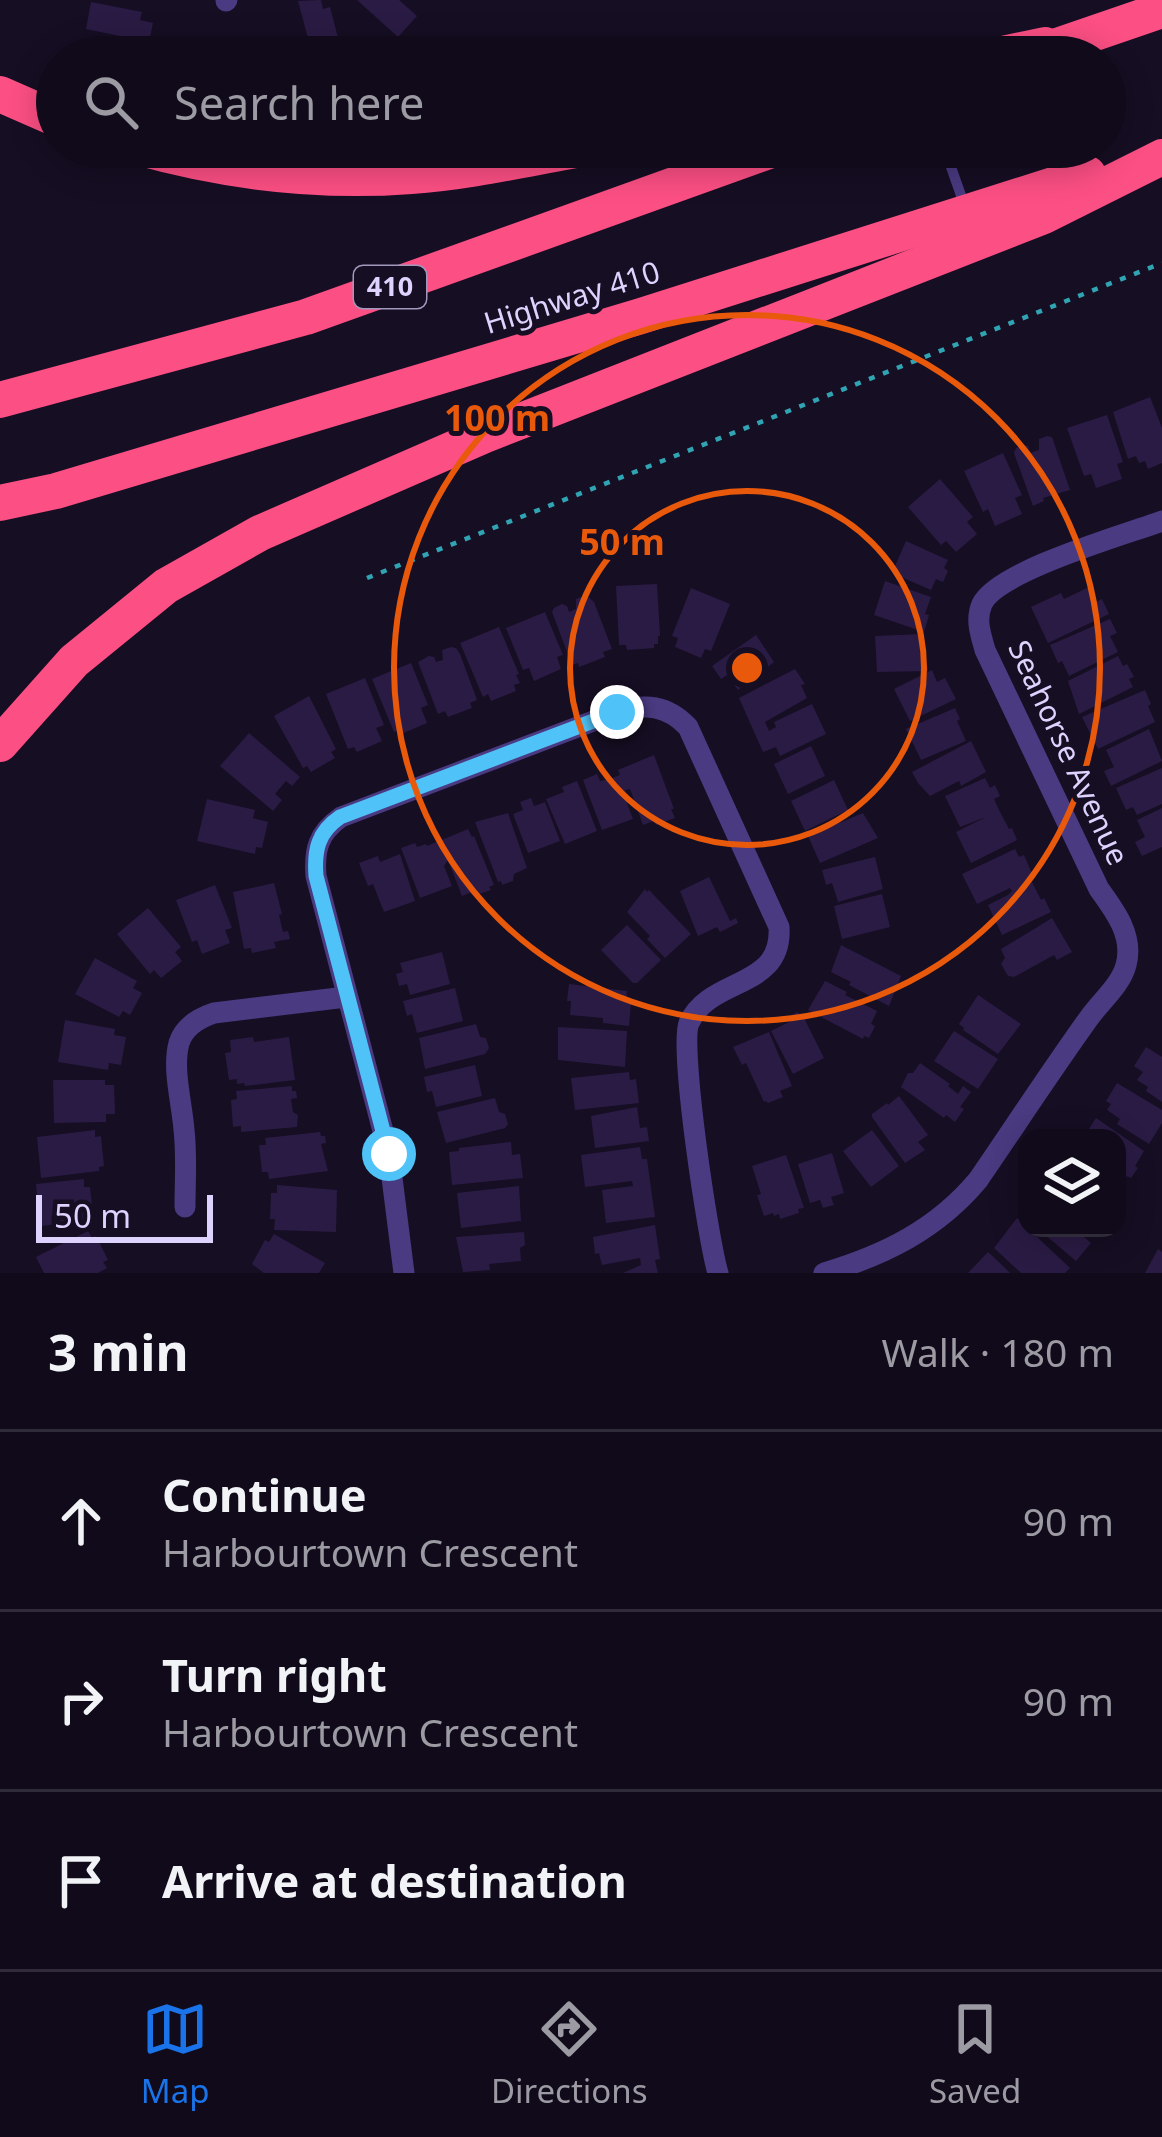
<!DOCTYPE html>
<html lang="en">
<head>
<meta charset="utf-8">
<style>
  body { margin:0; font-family:"Noto Sans",sans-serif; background:#191323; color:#f1f3f6 }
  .controls { position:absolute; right:36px; bottom:36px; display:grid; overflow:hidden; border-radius:24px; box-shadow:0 6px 30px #0003 }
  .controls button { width:108px; height:108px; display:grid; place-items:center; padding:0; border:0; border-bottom:3px solid #302b39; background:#100a1a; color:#f1f3f6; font:60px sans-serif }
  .scale { position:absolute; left:36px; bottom:30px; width:177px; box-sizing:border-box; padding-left:12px; border:6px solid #ded2fe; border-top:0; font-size:33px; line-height:42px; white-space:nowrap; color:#ded2fe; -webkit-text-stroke:9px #160e23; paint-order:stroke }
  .stop { position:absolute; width:36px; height:36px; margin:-27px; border:9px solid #4fc3f7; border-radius:50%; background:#fff }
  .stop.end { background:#4fc3f7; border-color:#fff; box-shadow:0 3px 12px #0008 }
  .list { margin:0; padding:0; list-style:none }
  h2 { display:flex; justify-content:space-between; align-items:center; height:156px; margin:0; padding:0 48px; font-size:51px }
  h2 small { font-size:39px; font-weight:400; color:#9c9aa2 }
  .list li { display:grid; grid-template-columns:78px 1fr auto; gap:36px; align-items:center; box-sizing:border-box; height:180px; padding:0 48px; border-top:3px solid #302b39 }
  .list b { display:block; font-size:45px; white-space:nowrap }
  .list p { margin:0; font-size:39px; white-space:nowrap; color:#9c9aa2 }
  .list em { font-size:39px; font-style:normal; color:#9c9aa2 }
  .icon { flex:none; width:66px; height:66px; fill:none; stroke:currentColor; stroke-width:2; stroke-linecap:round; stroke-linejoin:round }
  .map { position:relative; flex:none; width:1162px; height:1273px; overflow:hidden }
  .search { position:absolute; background:#100a1a; box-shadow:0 6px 30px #0003; left:36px; right:36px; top:36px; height:132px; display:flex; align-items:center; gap:30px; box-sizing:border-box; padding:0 42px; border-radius:66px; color:#9c9aa2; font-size:45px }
  .sheet { height:696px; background:#100a1a }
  nav { display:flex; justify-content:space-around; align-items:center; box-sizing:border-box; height:168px; border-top:3px solid #302b39; background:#100a1a; font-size:33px; color:#9c9aa2 }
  nav a { display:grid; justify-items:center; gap:6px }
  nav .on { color:#1a73e8 }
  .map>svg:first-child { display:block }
  .building { fill:#2a1b44 }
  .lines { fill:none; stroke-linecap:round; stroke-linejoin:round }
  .path { stroke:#31a4b3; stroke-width:4.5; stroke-dasharray:6 9; stroke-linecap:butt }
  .service { stroke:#493a81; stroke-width:10 }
  .minor { stroke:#493a81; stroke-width:21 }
  .motorway { stroke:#fc4f84; stroke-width:36 }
  .route { stroke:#4fc3f7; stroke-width:15 }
  .ring { fill:none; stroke:#e8590c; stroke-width:6 }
  .labels { text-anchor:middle; stroke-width:10; stroke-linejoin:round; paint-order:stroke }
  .shield { fill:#160e23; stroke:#a297bc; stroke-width:3 }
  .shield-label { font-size:27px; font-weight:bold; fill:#ded2fe }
  .street-label { font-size:30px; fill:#ded2fe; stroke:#160e23 }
  .centre { fill:#e8590c; stroke:#160e23; stroke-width:6 }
  .ring-label { font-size:36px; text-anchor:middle; font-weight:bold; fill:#e8590c; stroke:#160e23; stroke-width:10; stroke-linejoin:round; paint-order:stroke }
</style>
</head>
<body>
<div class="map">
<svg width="1162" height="1273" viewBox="0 0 1162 1273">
  <rect width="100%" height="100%" fill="#160e23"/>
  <g class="building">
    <polygon points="321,0 323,9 330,7 343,57 313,57 298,1"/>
    <polygon points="357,0 399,0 417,16 398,37"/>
    <polygon points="91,2 142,12 140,20 153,23 149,42 86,29"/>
    <polygon points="1150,397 1162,428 1162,463 1148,469 1145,461 1139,463 1136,456 1128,459 1113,412"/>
    <polygon points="1107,415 1123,462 1117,464 1122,479 1096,488 1091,474 1084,476 1067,428"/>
    <polygon points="1047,436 1052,437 1070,490 1043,498 1044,501 1033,506 1014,453 1016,448 1024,445 1028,446 1030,453 1039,450 1039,439"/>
    <polygon points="1003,453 1022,495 1015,498 1022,514 995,526 988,509 983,512 964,471"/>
    <polygon points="940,479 973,517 967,522 977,534 956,552 946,541 941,545 908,507"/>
    <polygon points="906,541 948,560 944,568 948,571 943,582 936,579 931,590 892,573"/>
    <polygon points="885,581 931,597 925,614 929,615 924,632 874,615"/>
    <polygon points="657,584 660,636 658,636 658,644 654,644 654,648 627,650 626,645 619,645 616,586"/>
    <polygon points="1089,587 1096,602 1102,599 1109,614 1048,643 1031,607 1061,593 1064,599"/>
    <polygon points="691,588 730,604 711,651 705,649 701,658 675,647 678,638 672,636"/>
    <polygon points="586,595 594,602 612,649 603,652 605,657 579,667 578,663 572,665 552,612 554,608 562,604 567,606 569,612 576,609 576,599"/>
    <polygon points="545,612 563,655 557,657 561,669 534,681 529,668 523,670 506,628"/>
    <polygon points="1110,619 1117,633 1110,636 1118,652 1069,676 1062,661 1058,663 1050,645"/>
    <polygon points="499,627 519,674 516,675 520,683 514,685 516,691 491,701 488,694 483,697 460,643"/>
    <polygon points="923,634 928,671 877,672 875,636"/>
    <polygon points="756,635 774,662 738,690 727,675 721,679 712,666"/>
    <polygon points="451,647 456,648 460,654 477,700 470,703 472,708 448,717 445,711 438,714 418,662 429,656 434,657 436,662 443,660 442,650"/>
    <polygon points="1118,656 1123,666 1127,664 1134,677 1129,679 1133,687 1079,714 1068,681"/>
    <polygon points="411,663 428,705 421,708 427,723 399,735 397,731 394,732 372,679"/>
    <polygon points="795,669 805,684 801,685 807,698 765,722 769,731 776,727 774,722 812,704 826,734 780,756 776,747 763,752 739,698"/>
    <polygon points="932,670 937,682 945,678 956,699 910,721 894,689"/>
    <polygon points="365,678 384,725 376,728 382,741 357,752 354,747 348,749 326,694"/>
    <polygon points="1145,690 1151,704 1148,706 1155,722 1098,749 1082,717"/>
    <polygon points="309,696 336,749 331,752 335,758 311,772 307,766 303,768 274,716"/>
    <polygon points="955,708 960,719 957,721 966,741 921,760 906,729"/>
    <polygon points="1149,729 1162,761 1111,786 1104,771 1114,767 1106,750"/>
    <polygon points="249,733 300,777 292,786 286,781 275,794 282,800 273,811 220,766"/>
    <polygon points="971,741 986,772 961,786 959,781 930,796 918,783 912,772"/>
    <polygon points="811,746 825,776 788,794 774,764"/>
    <polygon points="654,755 674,809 671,809 675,818 656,825 654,821 643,825 630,789 625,790 627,797 625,798 633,819 602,830 583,780 597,774 600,781 610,779 620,775 618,770"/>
    <polygon points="1162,768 1162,804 1137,815 1133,807 1126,810 1116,788"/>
    <polygon points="985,778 990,788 995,785 1000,796 994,799 999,810 1009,829 1012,828 1017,840 971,863 956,832 986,817 960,827 945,796"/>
    <polygon points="834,780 848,810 805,831 791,801"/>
    <polygon points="577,781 597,831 565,844 546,799 564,792 562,787"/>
    <polygon points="531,798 534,806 545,802 560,841 528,853 513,814 523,810 520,802"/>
    <polygon points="207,799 255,810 253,818 268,822 262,848 256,847 255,854 197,841"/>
    <polygon points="1162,808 1162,847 1142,856 1135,842 1145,837 1137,820"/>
    <polygon points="508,813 527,868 514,874 513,881 502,885 501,881 498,882 475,822"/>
    <polygon points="863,813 878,838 820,863 808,836"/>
    <polygon points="468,829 472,837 474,836 494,885 489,887 491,890 479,894 477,890 462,896 448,860 444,866 452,886 420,898 401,848 415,843 417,847 426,844 427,846"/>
    <polygon points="1015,849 1019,857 1024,855 1034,878 1023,883 1024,886 1032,882 1041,900 1044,898 1051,912 1002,935 988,905 1008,895 1012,891 1010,888 977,904 962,874"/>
    <polygon points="400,854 415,901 384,912 373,884 368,886 359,863 378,856 380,862"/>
    <polygon points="875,857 883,889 838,902 832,883 826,885 822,870"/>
    <polygon points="709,877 730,921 736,918 738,923 720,932 717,927 698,936 680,891"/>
    <polygon points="274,883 282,914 279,915 283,932 288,931 290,939 274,942 276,948 252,953 251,948 244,949 233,892"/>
    <polygon points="215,885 232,928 225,930 230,943 202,954 197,940 192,942 176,900"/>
    <polygon points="645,889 647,892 649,890 691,934 665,958 647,939 650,936 627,912"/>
    <polygon points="882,894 890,927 842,939 834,906"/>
    <polygon points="148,908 181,947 175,952 182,961 161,978 154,970 150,974 117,934"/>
    <polygon points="1052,918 1072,952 1057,960 1054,955 1014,977 1008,976 1001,964 1005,958 1001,949"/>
    <polygon points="627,925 661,960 637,983 633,983 601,950"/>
    <polygon points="841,945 901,976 889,1006 849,985 851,982 831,972"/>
    <polygon points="442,952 450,984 410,995 407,984 399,986 396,974 403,972 400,963"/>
    <polygon points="95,958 137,981 133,988 142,993 130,1015 123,1011 119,1017 75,994"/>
    <polygon points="825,981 847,992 845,995 877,1011 871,1024 875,1026 869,1038 864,1036 863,1039 808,1010"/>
    <polygon points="569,984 627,991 626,1002 631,1003 629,1026 603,1023 603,1018 570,1015 571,1001 567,1001"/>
    <polygon points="455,988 463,1021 417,1033 412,1014 407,1016 403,1001"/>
    <polygon points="978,995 1021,1024 998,1054 963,1030 964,1028 959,1024"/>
    <polygon points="798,1012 802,1019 804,1018 824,1058 793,1074 771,1031 793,1020 791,1015"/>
    <polygon points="65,1020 115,1029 114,1035 126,1037 121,1065 109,1063 108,1070 58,1062"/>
    <polygon points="476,1024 480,1037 486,1038 489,1048 485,1054 425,1069 419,1038"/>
    <polygon points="558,1027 627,1031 625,1067 558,1060"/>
    <polygon points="954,1031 998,1059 978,1089 934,1061"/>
    <polygon points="769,1032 792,1086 780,1091 783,1097 768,1103 766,1101 764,1102 746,1063 742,1065 733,1047"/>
    <polygon points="253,1037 254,1042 289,1037 295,1080 245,1086 244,1083 237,1084 237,1079 229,1080 225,1053 231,1052 230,1040"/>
    <polygon points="1146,1047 1162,1057 1162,1102 1146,1091 1148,1087 1137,1080 1143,1072 1134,1066"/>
    <polygon points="920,1063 950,1084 948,1086 958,1094 963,1086 971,1092 960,1107 964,1109 955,1122 946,1115 944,1118 901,1087 908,1073 913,1073"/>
    <polygon points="475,1065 482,1096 436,1107 432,1091 427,1092 424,1077"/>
    <polygon points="629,1072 630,1080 636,1079 639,1103 575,1110 571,1078"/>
    <polygon points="53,1080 105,1080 105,1085 114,1085 115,1114 106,1114 106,1122 54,1123"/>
    <polygon points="1117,1083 1162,1110 1162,1123 1149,1144 1117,1124 1120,1119 1107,1110 1111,1104 1106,1101"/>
    <polygon points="292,1086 292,1091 296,1091 297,1098 291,1099 293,1112 298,1115 297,1127 241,1132 241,1126 233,1127 231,1100 237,1099 236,1091"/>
    <polygon points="899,1096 928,1135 918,1142 925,1150 905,1163 872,1117 872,1114 887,1103 888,1105"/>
    <polygon points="495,1098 499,1112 505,1114 508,1124 505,1128 446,1143 437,1112"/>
    <polygon points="637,1107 640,1128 647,1127 649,1141 595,1148 591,1116"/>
    <polygon points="1096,1118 1144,1151 1135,1166 1138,1168 1131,1178 1127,1176 1125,1180 1117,1175 1117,1138 1083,1138"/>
    <polygon points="95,1130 95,1137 101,1136 104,1166 99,1167 99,1171 41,1178 37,1137"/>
    <polygon points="872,1130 899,1166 871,1187 843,1151"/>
    <polygon points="320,1132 321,1136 325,1136 326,1143 321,1144 328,1171 269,1179 268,1172 262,1172 259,1145 266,1145 265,1138"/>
    <polygon points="511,1142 512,1155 520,1154 523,1178 452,1185 449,1152 459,1151 459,1148"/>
    <polygon points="640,1147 642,1159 647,1159 655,1217 606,1223 602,1190 633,1186 632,1181 585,1187 581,1155"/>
    <polygon points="832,1153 844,1193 831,1197 834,1205 823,1208 820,1200 810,1203 798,1164"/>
    <polygon points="786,1155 804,1208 798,1209 799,1213 780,1219 779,1214 774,1216 773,1213 764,1216 757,1195 761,1194 752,1166"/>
    <polygon points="84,1179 84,1187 90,1187 93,1214 88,1215 88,1221 40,1226 36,1184"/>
    <polygon points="277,1185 337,1190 336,1232 274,1230 275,1219 270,1219 271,1193 277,1193"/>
    <polygon points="519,1186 521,1221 461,1228 457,1193"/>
    <polygon points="1017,1218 1070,1268 1065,1273 1021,1273 994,1248"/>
    <polygon points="655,1225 660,1259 655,1260 658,1273 623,1273 641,1265 640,1258 602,1265 599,1253 595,1254 593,1237"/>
    <polygon points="1037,1228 1092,1228 1084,1237 1091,1243 1076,1261"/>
    <polygon points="88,1231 92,1238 96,1236 108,1260 103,1262 107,1268 98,1273 44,1273 36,1257"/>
    <polygon points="524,1232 525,1245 520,1248 521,1261 489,1264 490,1270 463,1272 456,1237"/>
    <polygon points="274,1234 325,1263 319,1273 264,1273 252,1264 265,1240 269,1242"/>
    <polygon points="1158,1249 1162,1252 1162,1273 1145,1273"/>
    <polygon points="988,1252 1003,1266 1010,1273 968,1273"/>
  </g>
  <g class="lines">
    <polyline class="path" points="367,578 1162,263"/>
    <polyline class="service" points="944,147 964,204"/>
    <g class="minor">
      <polyline points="226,1 227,0"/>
      <path d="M185 1207C185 1181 187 1155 184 1130 182 1103 172 1069 179 1043 184 1027 199 1018 214 1013L346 997"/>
      <path d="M404 1273 389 1154 316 876C314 850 318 833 341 817L617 712C645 703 667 705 688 727L779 927C783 990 710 976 689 1023 679 1046 708 1240 718 1273"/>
      <path d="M824 1273C885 1255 937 1229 978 1180 1015 1126 1051 1071 1089 1018 1100 1002 1121 985 1126 965 1134 936 1115 911 1099 889L985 650C981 635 975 620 982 604 997 571 1124 535 1162 521"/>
    </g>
    <g class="motorway">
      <polyline points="988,57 1045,45"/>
      <polyline points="1025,57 1162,10"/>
      <polyline points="0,94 57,119"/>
      <path d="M137 147C226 172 319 183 411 176 472 172 533 157 593 147"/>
      <polyline points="0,400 306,317 780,147"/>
      <polyline points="0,503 56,491 641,316 1088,174"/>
      <polyline points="0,744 74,661 166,586 260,533 485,435 1044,216 1162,157"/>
    </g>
  </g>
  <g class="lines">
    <path class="route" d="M389 1154 316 876C314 850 318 832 340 817L617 712"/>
  </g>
  <g class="ring">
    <circle cx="747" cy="668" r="177"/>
    <circle cx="747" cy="668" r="353"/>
  </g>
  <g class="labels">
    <rect class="shield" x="354" y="266" width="72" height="42" rx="9"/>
    <g class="shield-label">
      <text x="390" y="296">410</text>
    </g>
    <g class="street-label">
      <text transform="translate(572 298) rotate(-17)" y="10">Highway 410</text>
      <text transform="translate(1068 753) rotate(65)" y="10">Seahorse Avenue</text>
    </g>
  </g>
  <circle cx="747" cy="668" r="18" class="centre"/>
  <g class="ring-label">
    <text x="497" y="431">100 m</text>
    <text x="622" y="555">50 m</text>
  </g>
</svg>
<div class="controls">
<button><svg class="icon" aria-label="layers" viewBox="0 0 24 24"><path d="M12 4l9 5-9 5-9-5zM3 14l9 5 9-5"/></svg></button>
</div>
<div class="scale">50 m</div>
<div class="stop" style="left:389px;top:1154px"></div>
<div class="stop end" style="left:617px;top:712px"></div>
<div class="search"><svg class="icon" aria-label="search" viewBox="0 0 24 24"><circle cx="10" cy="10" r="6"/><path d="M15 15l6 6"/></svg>Search here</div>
</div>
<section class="sheet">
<h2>3 min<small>Walk · 180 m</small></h2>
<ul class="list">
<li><svg class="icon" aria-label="ahead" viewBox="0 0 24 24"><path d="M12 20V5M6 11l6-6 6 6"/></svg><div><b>Continue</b><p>Harbourtown Crescent</p></div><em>90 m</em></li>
<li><svg class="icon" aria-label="right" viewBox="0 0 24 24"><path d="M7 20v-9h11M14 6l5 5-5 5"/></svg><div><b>Turn right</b><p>Harbourtown Crescent</p></div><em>90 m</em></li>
<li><svg class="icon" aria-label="arrive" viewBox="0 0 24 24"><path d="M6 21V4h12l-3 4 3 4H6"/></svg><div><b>Arrive at destination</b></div></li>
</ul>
</section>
<nav>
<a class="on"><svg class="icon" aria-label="map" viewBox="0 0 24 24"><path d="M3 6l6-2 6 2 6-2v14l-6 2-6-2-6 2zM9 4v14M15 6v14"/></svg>Map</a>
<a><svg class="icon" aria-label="directions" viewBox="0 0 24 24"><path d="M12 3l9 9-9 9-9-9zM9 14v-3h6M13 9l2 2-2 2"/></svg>Directions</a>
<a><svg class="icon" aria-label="saved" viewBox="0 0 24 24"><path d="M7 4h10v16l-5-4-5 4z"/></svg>Saved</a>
</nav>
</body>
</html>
